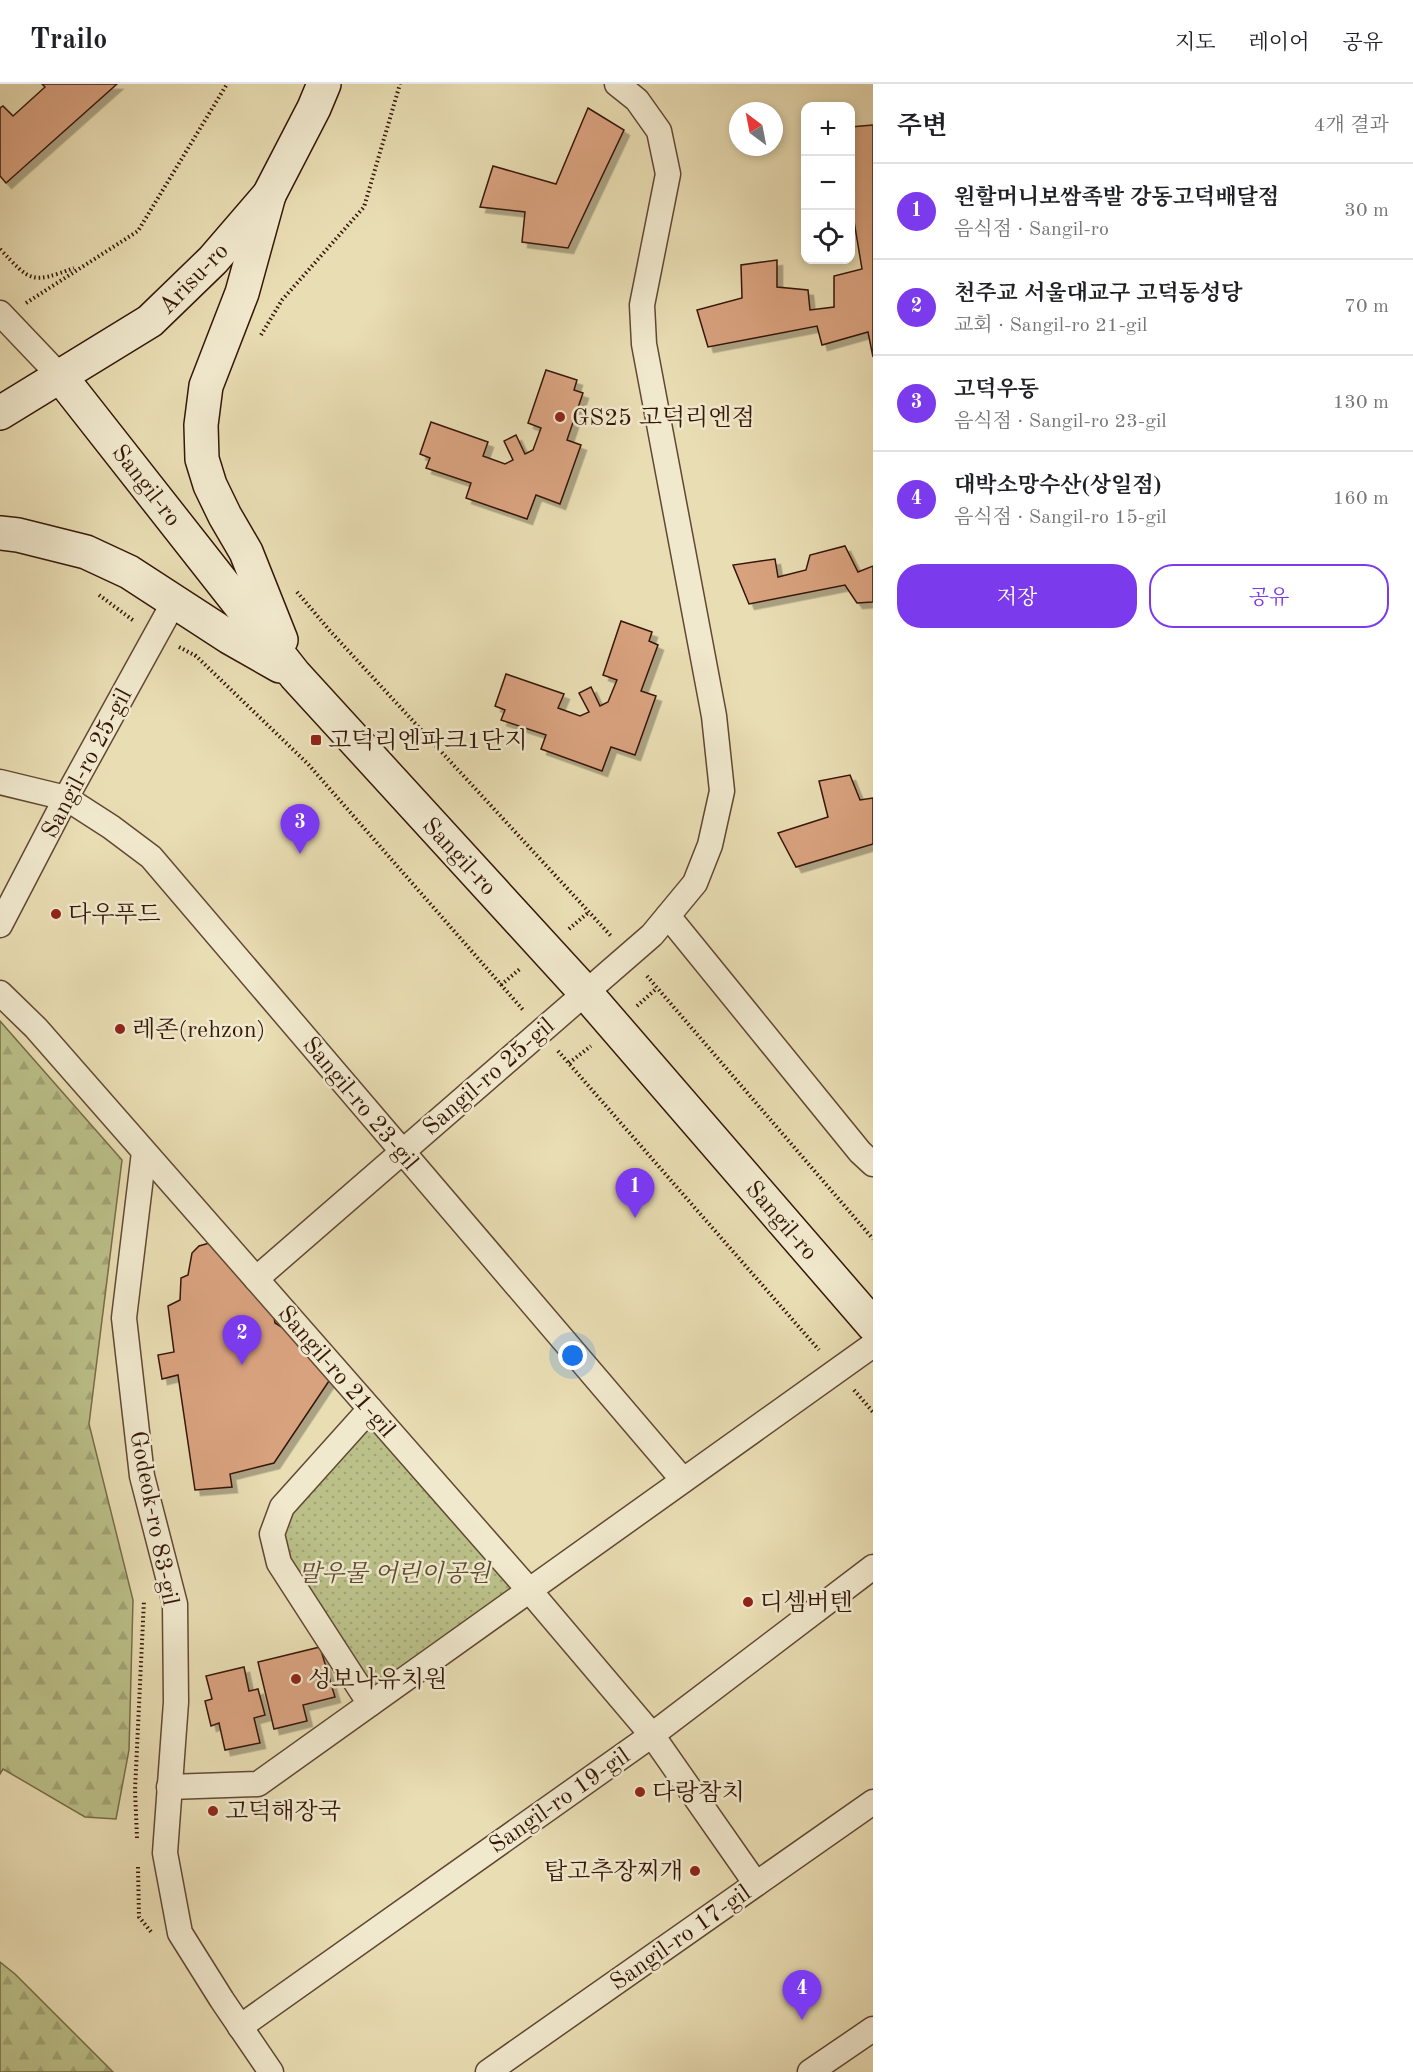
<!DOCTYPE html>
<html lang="ko">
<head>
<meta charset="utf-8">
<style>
  body { margin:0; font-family:"Old Standard TT","Noto Serif KR",serif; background:#f6f6f6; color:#202124 }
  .controls { position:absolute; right:18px; top:18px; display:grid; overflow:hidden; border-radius:12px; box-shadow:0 3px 9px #0003 }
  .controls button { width:54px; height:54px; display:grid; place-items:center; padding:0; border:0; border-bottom:2px solid #e0e0e0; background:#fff; color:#202124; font:30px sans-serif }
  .compass { position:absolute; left:729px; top:18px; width:54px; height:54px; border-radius:50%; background:#fff; box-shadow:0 3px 9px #0003; rotate:328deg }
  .you { position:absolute; left:573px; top:1272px; width:21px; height:21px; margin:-15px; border:4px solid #fff; border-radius:50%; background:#1a73e8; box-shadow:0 0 0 9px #1a73e833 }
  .badge { display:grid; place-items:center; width:39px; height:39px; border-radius:50%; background:#7c3aed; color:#fff; font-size:20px; font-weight:700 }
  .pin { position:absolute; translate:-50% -50px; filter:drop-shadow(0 2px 3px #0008) }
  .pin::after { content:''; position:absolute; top:32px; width:21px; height:18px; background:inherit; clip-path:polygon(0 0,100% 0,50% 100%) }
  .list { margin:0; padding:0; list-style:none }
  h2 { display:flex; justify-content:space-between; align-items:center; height:78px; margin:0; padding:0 24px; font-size:26px }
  h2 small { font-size:20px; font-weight:400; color:#757577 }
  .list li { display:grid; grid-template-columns:39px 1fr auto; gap:18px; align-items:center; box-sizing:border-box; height:96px; padding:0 24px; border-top:2px solid #e0e0e0 }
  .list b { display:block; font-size:22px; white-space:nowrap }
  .list p { margin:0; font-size:20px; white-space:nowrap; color:#757577 }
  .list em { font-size:20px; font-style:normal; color:#757577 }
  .actions { display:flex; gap:12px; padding:18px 24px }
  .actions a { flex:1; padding:14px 0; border:2px solid #7c3aed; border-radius:24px; text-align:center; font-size:21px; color:#7c3aed }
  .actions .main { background:#7c3aed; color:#fff }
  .icon { flex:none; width:33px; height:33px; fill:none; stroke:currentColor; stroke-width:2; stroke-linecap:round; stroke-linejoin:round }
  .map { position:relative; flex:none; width:873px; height:1988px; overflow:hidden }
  header { display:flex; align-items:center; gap:36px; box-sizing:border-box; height:84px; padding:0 30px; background:#fff; border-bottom:2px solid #e0e0e0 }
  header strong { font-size:28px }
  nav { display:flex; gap:33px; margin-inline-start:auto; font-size:21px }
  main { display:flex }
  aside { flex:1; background:#fff }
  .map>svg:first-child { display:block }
  .forest { fill:url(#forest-firs); stroke:#786c48; stroke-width:1.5 }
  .park { fill:url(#park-dots); stroke:#786c48; stroke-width:1.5 }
  .building { fill:#d9a27f; stroke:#351708; stroke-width:1.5; filter:url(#shadow) }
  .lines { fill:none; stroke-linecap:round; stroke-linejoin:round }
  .minor-casing { stroke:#624833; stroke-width:27 }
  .secondary-casing { stroke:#351708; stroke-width:36 }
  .path { stroke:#351708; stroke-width:4; stroke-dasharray:1.5 3; stroke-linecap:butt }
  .minor { stroke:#f1e9ce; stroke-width:24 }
  .secondary { stroke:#f1e9ce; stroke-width:33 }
  .poi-dot { fill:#8f2418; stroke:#f1e9ce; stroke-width:2 }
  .labels { text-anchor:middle; stroke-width:5; stroke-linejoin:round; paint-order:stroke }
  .street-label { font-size:24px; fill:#351708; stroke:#f1e9ce }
  .poi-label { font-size:24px; fill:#351708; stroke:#f1e9ce; text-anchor:start }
  .park-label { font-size:24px; font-style:italic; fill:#5d4a2f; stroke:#f1e9ce }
</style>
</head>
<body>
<header>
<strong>Trailo</strong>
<nav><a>지도</a><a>레이어</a><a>공유</a></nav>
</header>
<main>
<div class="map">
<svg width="873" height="1988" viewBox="0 0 873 1988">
  <defs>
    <pattern id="forest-firs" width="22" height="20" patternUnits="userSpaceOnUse" patternTransform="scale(1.5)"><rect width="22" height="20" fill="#bbc089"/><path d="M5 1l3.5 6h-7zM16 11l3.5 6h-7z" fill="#a1a475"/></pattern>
    <pattern id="park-dots" width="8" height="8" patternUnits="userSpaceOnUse" patternTransform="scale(1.5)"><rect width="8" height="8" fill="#bbc089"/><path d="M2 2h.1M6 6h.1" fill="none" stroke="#a1a475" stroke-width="1.8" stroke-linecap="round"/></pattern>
    <filter id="shadow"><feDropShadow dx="5.5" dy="5.5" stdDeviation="0" flood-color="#0004"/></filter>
  </defs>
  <rect width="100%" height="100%" fill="#e9ddb3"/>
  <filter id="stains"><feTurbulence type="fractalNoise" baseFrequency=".00333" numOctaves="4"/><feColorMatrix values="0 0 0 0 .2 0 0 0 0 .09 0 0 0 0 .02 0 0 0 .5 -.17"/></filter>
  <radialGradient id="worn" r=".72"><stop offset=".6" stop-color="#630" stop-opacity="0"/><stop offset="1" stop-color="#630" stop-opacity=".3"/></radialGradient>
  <g class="forest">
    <polygon points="0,937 122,1076 89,1340 133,1516 129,1666 116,1735 85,1733 3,1685 0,1690"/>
    <polygon points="0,1878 15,1890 113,1988 0,1988"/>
  </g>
  <polygon class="park" points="370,1331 524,1505 372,1615 283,1478 285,1425"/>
  <g class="building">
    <polygon points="42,0 117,0 6,99 0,92 0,24 3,22 13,32 45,3"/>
    <polygon points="588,24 624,46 568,164 522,158 525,128 480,123 493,82 556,100"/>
    <polygon points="873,41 873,273 868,248 822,261 817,242 708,263 697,226 742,214 741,181 777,176 777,203 808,206 810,226 834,223 834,192 862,185 850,113 850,43"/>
    <polygon points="546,286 577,296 574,306 583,309 567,356 581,361 560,420 536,411 527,435 466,414 471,399 426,384 430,374 420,370 431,338 488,358 483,372 505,380 513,376 504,357 516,351 525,370 533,366 541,344 528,339"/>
    <polygon points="845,462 858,488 873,482 873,518 857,519 845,501 749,520 733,481 775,475 778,493 806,486 810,471"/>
    <polygon points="621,537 652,548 649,557 658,561 641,607 656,612 635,671 611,663 602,687 541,665 546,651 501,636 505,626 495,622 506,590 564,610 558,624 580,632 589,628 579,609 591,603 600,622 608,618 617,596 603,591"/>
    <polygon points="850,691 860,716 873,714 873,760 796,783 778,749 828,733 819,697"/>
    <polygon points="216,1157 272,1222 275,1239 283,1244 293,1245 333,1291 274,1379 230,1390 232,1403 195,1406 178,1291 162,1295 158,1271 174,1268 168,1222 180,1216 181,1194 188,1191 192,1169 199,1162"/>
    <polygon points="320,1563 335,1613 303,1621 307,1637 274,1645 258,1578"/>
    <polygon points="244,1583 249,1607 258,1605 265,1631 254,1634 260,1659 225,1666 219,1639 211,1642 205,1617 212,1615 206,1592"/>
  </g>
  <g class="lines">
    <defs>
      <g id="minor">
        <polyline points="0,229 60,292"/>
        <polyline points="0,698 66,714 111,743 151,773 683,1396"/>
        <polyline points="668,832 860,1068 873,1080"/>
        <polyline points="0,841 66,714 174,518"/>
        <polyline points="0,909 36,944 529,1506 652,1651 756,1800"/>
        <polyline points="144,1068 124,1234 142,1392 175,1520 176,1618 165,1769 180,1849 222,1916 271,1988"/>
        <polyline points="256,1195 652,851 695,799 710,761 722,707 714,632 644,260 642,221 668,90 659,47 637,16 617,0"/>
        <polyline points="370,1620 279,1479 272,1450 282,1423 370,1325"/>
        <polyline points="169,1703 258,1700 873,1261"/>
        <polyline points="240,1943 652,1651 873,1483"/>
        <polyline points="488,1988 873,1718"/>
        <polyline points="810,1988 873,1945"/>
      </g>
      <g id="secondary">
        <polyline points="269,111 242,209 206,302 201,341 202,375 210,401 225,432 246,468 281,556"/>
        <polyline points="60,292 295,591 585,908 873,1241"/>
        <polyline points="0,329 150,237 213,176 269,111 314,24 324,0"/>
        <polyline points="0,449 18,451 86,468 129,488 229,553 280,582"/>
      </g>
    </defs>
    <use href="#minor" class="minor-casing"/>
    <use href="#secondary" class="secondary-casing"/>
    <g class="path">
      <path d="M0 165C31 198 31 200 74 184"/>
      <polyline points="26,219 138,147 227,0"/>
      <polyline points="261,251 282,216 364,123 400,0"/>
      <polyline points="297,508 331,548 612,853"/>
      <polyline points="99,511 134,537"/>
      <polyline points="179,563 196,572"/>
      <polyline points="195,571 308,680 524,927"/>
      <polyline points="569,845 589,828"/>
      <polyline points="647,892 873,1155"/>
      <polyline points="501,901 521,884"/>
      <polyline points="637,922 657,904"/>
      <polyline points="558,967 819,1266"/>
      <polyline points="569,979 591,962"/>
      <polyline points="854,1306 873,1328"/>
      <polyline points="137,1754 135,1706 144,1516"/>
      <polyline points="138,1783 139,1833 152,1849"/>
    </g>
    <use href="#minor" class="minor"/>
    <use href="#secondary" class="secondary"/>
  </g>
  <g class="poi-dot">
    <circle cx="560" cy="333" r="6"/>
    <rect x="310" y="650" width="12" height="12" rx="3"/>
    <circle cx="56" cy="830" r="6"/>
    <circle cx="120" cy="945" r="6"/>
    <circle cx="748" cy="1518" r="6"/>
    <circle cx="296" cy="1595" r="6"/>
    <circle cx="640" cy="1708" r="6"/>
    <circle cx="213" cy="1727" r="6"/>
    <circle cx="695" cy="1787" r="6"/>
  </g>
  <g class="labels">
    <g class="street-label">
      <text transform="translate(193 194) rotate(-46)" y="8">Arisu-ro</text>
      <text transform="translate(147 401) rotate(52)" y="8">Sangil-ro</text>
      <text transform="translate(86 679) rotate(-62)" y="8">Sangil-ro 25-gil</text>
      <text transform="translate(460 772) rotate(47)" y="8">Sangil-ro</text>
      <text transform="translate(488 992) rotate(-41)" y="8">Sangil-ro 25-gil</text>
      <text transform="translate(361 1019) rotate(50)" y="8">Sangil-ro 23-gil</text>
      <text transform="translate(782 1136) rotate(49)" y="8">Sangil-ro</text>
      <text transform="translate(337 1287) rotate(49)" y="8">Sangil-ro 21-gil</text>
      <text transform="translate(155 1434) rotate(79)" y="8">Godeok-ro 83-gil</text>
      <text transform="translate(559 1716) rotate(-35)" y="8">Sangil-ro 19-gil</text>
      <text transform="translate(680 1853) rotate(-35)" y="8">Sangil-ro 17-gil</text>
    </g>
    <g class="poi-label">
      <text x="572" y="341">GS25 고덕리엔점</text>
      <text x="328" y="664">고덕리엔파크1단지</text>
      <text x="68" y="838">다우푸드</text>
      <text x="132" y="953">레존(rehzon)</text>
      <text x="760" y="1526">디셈버텐</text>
      <text x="308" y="1603">성보나유치원</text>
      <text x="652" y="1716">다랑참치</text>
      <text x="225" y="1735">고덕해장국</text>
      <text x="683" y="1795" text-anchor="end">탑고추장찌개</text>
    </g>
    <g class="park-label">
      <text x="394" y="1497">말우물 어린이공원</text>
    </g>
  </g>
  <rect width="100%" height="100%" filter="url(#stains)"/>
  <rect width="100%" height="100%" fill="url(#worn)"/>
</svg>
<div class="controls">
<button>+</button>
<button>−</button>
<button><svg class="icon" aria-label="locate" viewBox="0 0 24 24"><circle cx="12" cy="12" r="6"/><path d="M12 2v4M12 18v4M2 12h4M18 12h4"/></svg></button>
</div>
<svg class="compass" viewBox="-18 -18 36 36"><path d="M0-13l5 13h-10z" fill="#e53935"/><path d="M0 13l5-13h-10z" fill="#757577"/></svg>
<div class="you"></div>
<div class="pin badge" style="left:635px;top:1134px">1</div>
<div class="pin badge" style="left:242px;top:1281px">2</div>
<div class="pin badge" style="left:300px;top:770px">3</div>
<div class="pin badge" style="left:802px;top:1936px">4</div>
</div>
<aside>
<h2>주변<small>4개 결과</small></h2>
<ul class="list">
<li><span class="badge">1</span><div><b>원할머니보쌈족발 강동고덕배달점</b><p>음식점 · Sangil-ro</p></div><em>30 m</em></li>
<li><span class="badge">2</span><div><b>천주교 서울대교구 고덕동성당</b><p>교회 · Sangil-ro 21-gil</p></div><em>70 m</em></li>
<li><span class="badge">3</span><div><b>고덕우동</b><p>음식점 · Sangil-ro 23-gil</p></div><em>130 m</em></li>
<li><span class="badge">4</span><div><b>대박소망수산(상일점)</b><p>음식점 · Sangil-ro 15-gil</p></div><em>160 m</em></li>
</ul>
<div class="actions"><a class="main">저장</a><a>공유</a></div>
</aside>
</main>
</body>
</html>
